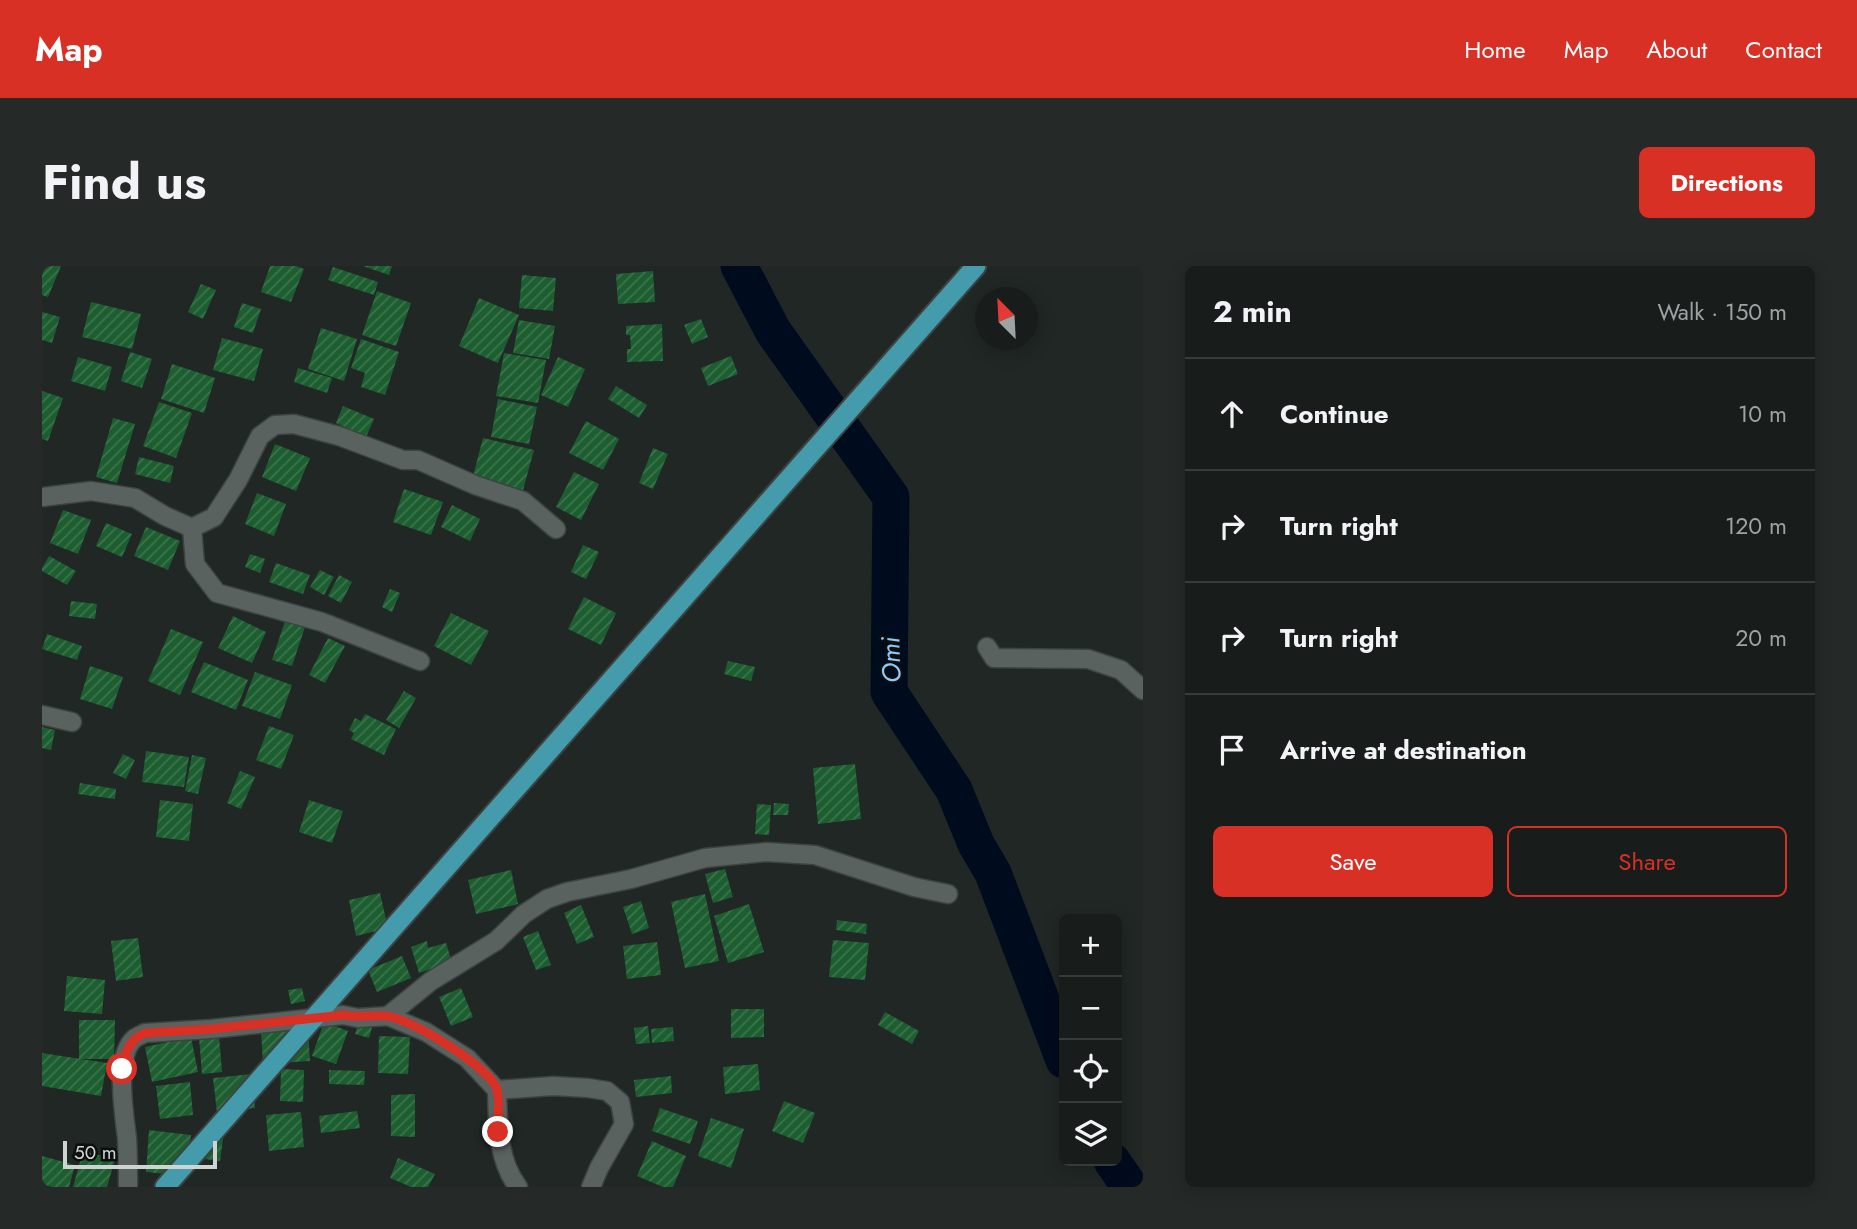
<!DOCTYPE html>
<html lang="en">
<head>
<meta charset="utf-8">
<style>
  body { margin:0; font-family:Jost,sans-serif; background:#252a29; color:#f1f3f6 }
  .controls { position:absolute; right:21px; bottom:21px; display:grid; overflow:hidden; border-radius:10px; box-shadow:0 4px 18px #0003 }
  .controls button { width:63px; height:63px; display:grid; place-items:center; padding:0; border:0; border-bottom:2px solid #363b3b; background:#181d1c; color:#f1f3f6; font:35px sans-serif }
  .compass { position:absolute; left:933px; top:21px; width:63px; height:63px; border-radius:50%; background:#181d1c; box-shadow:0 4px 18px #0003; rotate:336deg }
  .scale { position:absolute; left:21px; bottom:18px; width:154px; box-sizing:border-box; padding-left:7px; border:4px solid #cfd3d2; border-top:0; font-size:19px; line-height:24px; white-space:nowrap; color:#cfd3d2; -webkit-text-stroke:5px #0c0f0e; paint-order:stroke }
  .stop { position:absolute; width:21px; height:21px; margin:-16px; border:5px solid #d93025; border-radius:50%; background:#fff }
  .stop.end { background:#d93025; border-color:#fff; box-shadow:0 2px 7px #0008 }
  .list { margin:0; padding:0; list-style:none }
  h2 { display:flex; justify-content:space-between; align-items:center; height:91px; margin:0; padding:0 28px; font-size:30px }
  h2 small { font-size:23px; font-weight:400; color:#9fa2a3 }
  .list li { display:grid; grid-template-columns:46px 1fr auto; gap:21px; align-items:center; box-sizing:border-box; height:112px; padding:0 28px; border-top:2px solid #363b3b }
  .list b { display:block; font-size:26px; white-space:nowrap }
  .list em { font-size:23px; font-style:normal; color:#9fa2a3 }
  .actions { display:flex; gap:14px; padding:21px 28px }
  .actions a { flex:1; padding:16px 0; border:2px solid #d93025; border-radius:10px; text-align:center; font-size:24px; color:#d93025 }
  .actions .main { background:#d93025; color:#fff }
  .icon { flex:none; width:38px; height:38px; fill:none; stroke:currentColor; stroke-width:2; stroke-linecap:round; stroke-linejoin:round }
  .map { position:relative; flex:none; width:1101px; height:921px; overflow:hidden; border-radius:10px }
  header { display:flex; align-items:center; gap:42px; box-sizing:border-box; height:98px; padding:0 35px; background:#d93025; color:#fff }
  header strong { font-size:33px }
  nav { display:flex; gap:38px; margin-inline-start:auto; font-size:24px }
  .intro { display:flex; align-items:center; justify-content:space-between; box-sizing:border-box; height:168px; padding:0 42px }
  h1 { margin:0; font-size:49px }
  .button { padding:18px 32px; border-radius:10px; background:#d93025; color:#fff; font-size:24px; font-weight:700 }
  main { display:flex; gap:42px; padding:0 42px }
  aside { flex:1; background:#181d1c; border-radius:10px; box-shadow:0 4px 18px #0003 }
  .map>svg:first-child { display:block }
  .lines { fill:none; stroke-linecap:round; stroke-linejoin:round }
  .river { stroke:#000b1e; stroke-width:37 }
  .building { fill:url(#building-hatch) }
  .minor-casing { stroke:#3d4341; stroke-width:21 }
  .trunk-casing { stroke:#3d4341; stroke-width:23 }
  .minor { stroke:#5a6260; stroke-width:18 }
  .trunk { stroke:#449bac; stroke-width:19 }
  .route { stroke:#d93025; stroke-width:9 }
  .labels { text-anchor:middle; stroke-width:5; stroke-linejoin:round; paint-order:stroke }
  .water-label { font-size:26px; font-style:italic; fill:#8fc8fb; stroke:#0c0f0e }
</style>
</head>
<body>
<header>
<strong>Map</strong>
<nav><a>Home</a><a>Map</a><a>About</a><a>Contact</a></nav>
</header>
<div class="intro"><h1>Find us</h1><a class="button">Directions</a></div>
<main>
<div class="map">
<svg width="1101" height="921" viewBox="0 0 1101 921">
  <defs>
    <pattern id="building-hatch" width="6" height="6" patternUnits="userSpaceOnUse" patternTransform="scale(1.75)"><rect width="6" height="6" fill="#1c5e30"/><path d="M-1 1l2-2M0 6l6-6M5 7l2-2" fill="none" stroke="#3c744d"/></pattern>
  </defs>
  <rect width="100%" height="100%" fill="#202725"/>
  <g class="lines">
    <g class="river">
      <polyline points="697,0 731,65 849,231 847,426 912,524 934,578 951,607 1022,794"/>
      <polyline points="1070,895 1088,921"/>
    </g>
  </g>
  <g class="building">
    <polygon points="0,0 19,0 6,31 0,29"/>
    <polygon points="228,0 254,0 262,3 249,36 219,26"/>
    <polygon points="321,0 350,0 347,9"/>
    <polygon points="291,1 336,16 332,29 286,14"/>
    <polygon points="611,5 613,36 576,38 574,8"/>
    <polygon points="480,9 514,12 511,45 477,42"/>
    <polygon points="159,18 174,24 161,53 146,46"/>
    <polygon points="335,25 369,37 354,80 320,69"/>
    <polygon points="437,32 477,49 456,97 417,80"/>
    <polygon points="49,36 99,48 90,83 40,71"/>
    <polygon points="200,37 219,43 211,67 192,61"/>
    <polygon points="0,46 18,51 10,77 0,74"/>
    <polygon points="659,53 666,71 650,78 642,59"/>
    <polygon points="477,54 513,60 507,93 471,87"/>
    <polygon points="620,58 621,95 585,96 585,83 589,83 588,69 584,69 584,60"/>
    <polygon points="279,62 315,73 302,115 266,103"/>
    <polygon points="180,72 221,83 212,115 171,104"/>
    <polygon points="319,73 357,86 343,129 319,121 323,107 309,102"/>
    <polygon points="88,86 110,93 100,122 79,115"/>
    <polygon points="462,87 504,94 496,137 454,130"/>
    <polygon points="689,90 696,108 666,120 659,102"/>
    <polygon points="36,91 70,101 63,125 29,115"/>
    <polygon points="516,91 543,103 526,141 499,129"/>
    <polygon points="130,98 173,112 162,147 119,133"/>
    <polygon points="256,102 290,112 285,127 252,116"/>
    <polygon points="574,120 605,139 597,152 566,133"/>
    <polygon points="0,125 21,132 6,175 0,173"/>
    <polygon points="456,133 495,141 487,178 449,171"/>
    <polygon points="117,136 150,147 134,192 101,180"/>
    <polygon points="301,140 332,153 324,171 294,157"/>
    <polygon points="71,152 93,158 75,217 54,211"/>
    <polygon points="544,155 577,173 561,204 527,187"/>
    <polygon points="441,172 492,184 481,224 431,210"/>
    <polygon points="233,178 268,192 254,225 220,211"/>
    <polygon points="611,182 626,188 611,223 597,217"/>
    <polygon points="97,191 132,200 128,217 93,208"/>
    <polygon points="532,206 557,218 539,254 514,241"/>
    <polygon points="362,223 401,236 389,269 351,256"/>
    <polygon points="215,227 244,238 232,270 203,258"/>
    <polygon points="410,239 438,253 428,275 399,261"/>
    <polygon points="21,244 49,254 36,288 8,277"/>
    <polygon points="64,257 90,268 80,291 54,280"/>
    <polygon points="104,261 138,275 126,304 92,290"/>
    <polygon points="541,279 557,286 544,313 529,306"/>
    <polygon points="208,288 223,293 218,307 203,301"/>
    <polygon points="7,290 34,305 25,319 0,305 0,302"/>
    <polygon points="234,297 268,309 261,328 227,316"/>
    <polygon points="278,304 292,311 282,329 268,321"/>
    <polygon points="297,309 310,316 299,337 286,330"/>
    <polygon points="348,323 358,327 350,346 340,341"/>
    <polygon points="542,331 574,347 559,379 526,363"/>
    <polygon points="29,335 55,338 53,353 27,350"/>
    <polygon points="409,347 447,365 429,399 392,380"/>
    <polygon points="191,350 224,366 210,397 176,382"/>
    <polygon points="243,355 263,361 250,400 230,394"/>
    <polygon points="129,363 161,376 138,429 106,415"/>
    <polygon points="5,368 40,380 35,394 0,383"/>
    <polygon points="286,372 303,380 283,417 267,409"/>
    <polygon points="686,395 713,401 709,415 682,408"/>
    <polygon points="162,396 206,414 194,444 149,426"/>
    <polygon points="48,400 81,411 70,443 38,433"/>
    <polygon points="213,406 250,419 238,453 200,440"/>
    <polygon points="362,425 374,432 357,462 344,454"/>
    <polygon points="323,448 354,463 342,489 309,473 312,467 307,464 313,452 319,455"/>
    <polygon points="227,460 252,469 239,503 214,494"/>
    <polygon points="0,461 13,464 9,484 0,482"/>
    <polygon points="104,485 147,491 142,521 100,516"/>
    <polygon points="81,488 93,494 84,513 71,507"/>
    <polygon points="150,489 164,492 156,528 143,525"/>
    <polygon points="813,498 819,553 776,558 771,502"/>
    <polygon points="198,505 213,511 199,543 185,537"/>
    <polygon points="38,517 74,523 73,533 36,528"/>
    <polygon points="118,534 151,538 147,575 114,571"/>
    <polygon points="267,534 301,545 290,577 257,566"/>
    <polygon points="732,537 747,538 746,549 731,549"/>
    <polygon points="715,538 729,539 727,569 713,568"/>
    <polygon points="683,603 691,631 671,637 663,608"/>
    <polygon points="469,604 476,638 434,648 426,614"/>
    <polygon points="338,627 346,662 314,670 307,634"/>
    <polygon points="663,628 677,695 643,702 629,636"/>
    <polygon points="599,635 607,662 590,668 581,641"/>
    <polygon points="707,638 722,686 686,697 672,650"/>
    <polygon points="539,639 552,671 535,678 522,647"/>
    <polygon points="795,654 825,658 824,668 794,664"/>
    <polygon points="496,665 509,699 494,704 481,671"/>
    <polygon points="96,672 101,711 74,715 69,675"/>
    <polygon points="791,674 827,677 823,714 787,711"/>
    <polygon points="385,675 386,682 404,677 410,696 377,707 369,681"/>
    <polygon points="615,676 619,709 585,713 581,680"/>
    <polygon points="360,690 369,712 335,726 326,704"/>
    <polygon points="25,710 63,714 60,748 22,745"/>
    <polygon points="260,722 263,735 249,738 246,724"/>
    <polygon points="419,722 431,751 409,760 397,731"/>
    <polygon points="689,743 722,743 722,771 689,772"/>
    <polygon points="843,746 877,765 870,778 836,759"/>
    <polygon points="37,754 73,754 72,793 37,793"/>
    <polygon points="282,756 306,765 294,798 270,790"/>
    <polygon points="316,758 330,762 327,772 313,768"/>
    <polygon points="606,760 608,777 594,778 592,762"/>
    <polygon points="631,761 632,775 610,777 609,763"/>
    <polygon points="266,762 268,795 221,798 219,765"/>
    <polygon points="177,770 180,806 160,808 157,772"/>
    <polygon points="337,770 368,771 366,808 336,807"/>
    <polygon points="149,771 156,806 110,816 103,781"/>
    <polygon points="0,787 65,797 59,830 0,820"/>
    <polygon points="716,798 718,824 683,828 681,801"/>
    <polygon points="239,803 262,804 261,836 238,835"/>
    <polygon points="287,804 323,805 322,819 287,818"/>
    <polygon points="210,808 213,842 175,847 171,812"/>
    <polygon points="629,810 630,827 594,831 592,814"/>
    <polygon points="148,816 151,849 118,853 114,820"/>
    <polygon points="373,828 373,871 349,870 349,829"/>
    <polygon points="742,835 773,847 761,877 730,865"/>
    <polygon points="618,842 656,855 648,878 610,865"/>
    <polygon points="315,845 318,862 279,867 277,850"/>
    <polygon points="259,846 262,881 227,885 224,849"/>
    <polygon points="669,852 702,863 689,902 656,890"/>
    <polygon points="167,856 183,858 178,895 163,893"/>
    <polygon points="107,864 149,869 144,910 104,906"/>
    <polygon points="610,875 644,890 631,921 621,921 595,910"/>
    <polygon points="41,885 73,893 65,921 31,921"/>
    <polygon points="0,890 33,899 27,921 0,921"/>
    <polygon points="356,892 393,908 386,921 369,921 348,912"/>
  </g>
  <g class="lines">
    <defs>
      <g id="minor">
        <polyline points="0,231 49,225 93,232 123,250 150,262 153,298 175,327 280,356 378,395"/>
        <polyline points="150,262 172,251 196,214 218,170 233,159 252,158 297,170 361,194 376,194 433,219 481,235 514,263"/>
        <polyline points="945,381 952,392 1046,393 1079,404 1101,424"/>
        <polyline points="0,449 30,456"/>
        <polyline points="346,750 389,715 454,675 482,648 505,633 525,626 589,613 663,592 724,586 773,589 872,621 906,628"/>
        <polyline points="455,824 511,820 546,822 565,825 578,836 582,858 557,902 549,921"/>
        <path d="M86 921C86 905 86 888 85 872 82 848 72 789 93 772 94 771 101 768 103 767L169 763 301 749 316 752 346 750 384 766 425 792 455 824C456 857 455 893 476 921"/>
      </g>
      <polyline id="trunk" points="123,921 934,0"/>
    </defs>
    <use href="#minor" class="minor-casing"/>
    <use href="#trunk" class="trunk-casing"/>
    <use href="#minor" class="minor"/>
    <use href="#trunk" class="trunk"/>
  </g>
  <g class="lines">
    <path class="route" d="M80 803C84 787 86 774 103 767L169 763 302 749C317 752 330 749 344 750 368 752 446 800 455 823 458 832 456 855 456 866"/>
  </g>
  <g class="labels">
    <g class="water-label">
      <text transform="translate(849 394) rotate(-92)" y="9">Omi</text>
    </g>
  </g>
</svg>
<div class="controls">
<button>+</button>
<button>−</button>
<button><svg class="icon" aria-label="locate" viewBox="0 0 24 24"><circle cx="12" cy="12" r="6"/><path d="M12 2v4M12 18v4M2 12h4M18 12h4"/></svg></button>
<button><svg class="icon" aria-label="layers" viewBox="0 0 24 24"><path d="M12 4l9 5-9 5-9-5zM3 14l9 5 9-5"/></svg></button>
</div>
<svg class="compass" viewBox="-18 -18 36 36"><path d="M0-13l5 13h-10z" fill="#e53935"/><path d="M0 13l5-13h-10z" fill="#9fa2a3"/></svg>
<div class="scale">50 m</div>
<div class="stop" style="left:80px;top:803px"></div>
<div class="stop end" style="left:456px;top:866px"></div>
</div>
<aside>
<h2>2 min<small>Walk · 150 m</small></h2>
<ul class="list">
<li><svg class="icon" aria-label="ahead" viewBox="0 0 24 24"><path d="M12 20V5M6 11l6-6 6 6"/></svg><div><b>Continue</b></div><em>10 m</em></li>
<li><svg class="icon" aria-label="right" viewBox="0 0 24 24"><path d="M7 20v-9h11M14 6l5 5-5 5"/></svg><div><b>Turn right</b></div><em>120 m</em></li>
<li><svg class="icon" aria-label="right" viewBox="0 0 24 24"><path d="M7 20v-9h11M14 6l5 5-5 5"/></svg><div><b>Turn right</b></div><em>20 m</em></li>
<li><svg class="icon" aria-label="arrive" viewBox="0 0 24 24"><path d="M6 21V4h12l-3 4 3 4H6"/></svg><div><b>Arrive at destination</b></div></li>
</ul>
<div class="actions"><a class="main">Save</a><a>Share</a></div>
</aside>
</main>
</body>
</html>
